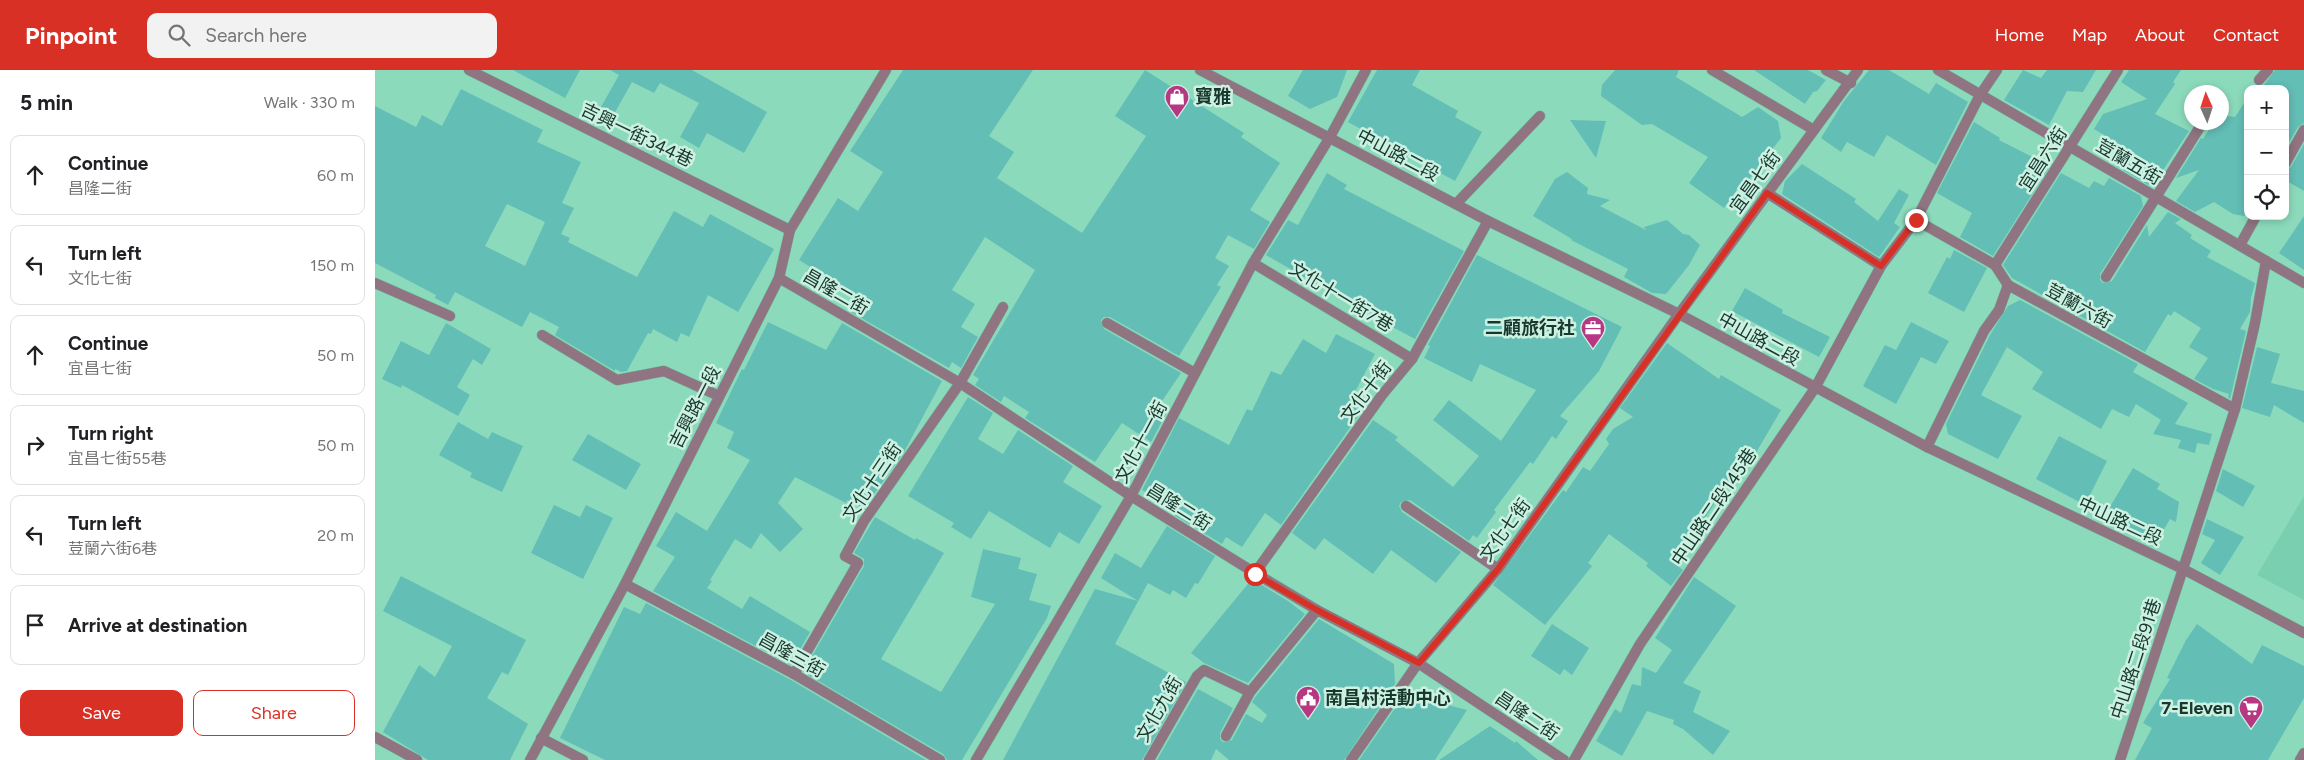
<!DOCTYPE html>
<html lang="en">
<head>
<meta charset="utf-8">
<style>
  body { margin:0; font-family:Figtree,"Noto Sans TC",sans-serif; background:#f2f2f2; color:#202124 }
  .controls { position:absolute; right:15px; top:15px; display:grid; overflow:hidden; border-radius:10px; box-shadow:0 2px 8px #0003 }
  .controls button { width:45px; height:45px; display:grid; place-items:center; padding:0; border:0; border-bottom:1px solid #e0e0e0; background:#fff; color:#202124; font:25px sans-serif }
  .compass { position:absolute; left:1809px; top:15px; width:45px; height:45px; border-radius:50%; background:#fff; box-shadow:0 2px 8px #0003; rotate:357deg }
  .stop { position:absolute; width:15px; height:15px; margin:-11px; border:4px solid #d93025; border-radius:50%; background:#fff }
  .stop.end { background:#d93025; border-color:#fff; box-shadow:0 1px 5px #0008 }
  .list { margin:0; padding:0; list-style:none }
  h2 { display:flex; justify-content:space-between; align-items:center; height:65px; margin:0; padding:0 20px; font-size:21px }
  h2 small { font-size:16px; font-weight:400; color:#757577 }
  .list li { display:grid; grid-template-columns:32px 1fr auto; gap:15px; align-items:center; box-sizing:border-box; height:80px; margin:0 10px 10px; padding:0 10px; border:1px solid #e0e0e0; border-radius:10px }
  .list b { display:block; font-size:19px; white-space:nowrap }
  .list p { margin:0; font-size:16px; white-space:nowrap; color:#757577 }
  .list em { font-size:16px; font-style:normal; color:#757577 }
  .actions { display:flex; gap:10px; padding:15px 20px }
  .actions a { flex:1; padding:11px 0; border:1px solid #d93025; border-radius:10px; text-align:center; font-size:18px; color:#d93025 }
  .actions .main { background:#d93025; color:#fff }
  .icon { flex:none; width:28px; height:28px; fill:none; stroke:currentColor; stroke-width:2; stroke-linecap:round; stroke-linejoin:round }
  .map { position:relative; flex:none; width:1929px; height:690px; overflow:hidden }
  header { display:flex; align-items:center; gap:30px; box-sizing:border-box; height:70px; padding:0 25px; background:#d93025; color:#fff }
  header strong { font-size:24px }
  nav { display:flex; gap:28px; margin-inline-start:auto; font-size:18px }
  .search { width:350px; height:45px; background:#f2f2f2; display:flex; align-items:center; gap:12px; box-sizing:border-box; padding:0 18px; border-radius:10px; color:#757577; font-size:19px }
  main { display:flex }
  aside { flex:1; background:#fff }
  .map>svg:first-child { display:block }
  .built { fill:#79cfaf }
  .building { fill:#63beb6; fill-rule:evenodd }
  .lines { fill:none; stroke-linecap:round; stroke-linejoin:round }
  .service-casing { stroke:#72b69d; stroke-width:11 }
  .minor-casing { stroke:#72b69d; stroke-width:11 }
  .tertiary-casing { stroke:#72b69d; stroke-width:11 }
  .service { stroke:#907481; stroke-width:10 }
  .minor { stroke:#907481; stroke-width:10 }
  .tertiary { stroke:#907481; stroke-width:10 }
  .route { stroke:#d93025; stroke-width:6 }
  .labels { text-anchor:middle; stroke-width:5; stroke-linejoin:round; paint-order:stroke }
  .poi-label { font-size:18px; font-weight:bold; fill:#18382d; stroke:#ccf1e2; text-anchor:start }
  .street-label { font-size:18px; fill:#18382d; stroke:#ccf1e2 }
</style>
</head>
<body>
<header>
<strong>Pinpoint</strong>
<div class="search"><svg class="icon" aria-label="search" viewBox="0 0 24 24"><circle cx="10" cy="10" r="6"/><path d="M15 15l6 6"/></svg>Search here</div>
<nav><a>Home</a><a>Map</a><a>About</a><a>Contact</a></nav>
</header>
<main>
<aside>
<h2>5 min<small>Walk · 330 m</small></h2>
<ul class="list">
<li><svg class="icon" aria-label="ahead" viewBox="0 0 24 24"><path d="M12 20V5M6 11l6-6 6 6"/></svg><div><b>Continue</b><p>昌隆二街</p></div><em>60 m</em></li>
<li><svg class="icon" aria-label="left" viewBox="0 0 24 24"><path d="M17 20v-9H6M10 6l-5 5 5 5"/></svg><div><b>Turn left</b><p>文化七街</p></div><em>150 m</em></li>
<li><svg class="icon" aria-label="ahead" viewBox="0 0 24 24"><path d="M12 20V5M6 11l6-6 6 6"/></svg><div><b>Continue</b><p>宜昌七街</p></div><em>50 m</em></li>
<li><svg class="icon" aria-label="right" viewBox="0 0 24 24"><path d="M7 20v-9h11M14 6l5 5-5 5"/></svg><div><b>Turn right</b><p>宜昌七街55巷</p></div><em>50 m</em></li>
<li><svg class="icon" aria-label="left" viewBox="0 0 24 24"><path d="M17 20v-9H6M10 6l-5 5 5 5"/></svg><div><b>Turn left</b><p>荳蘭六街6巷</p></div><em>20 m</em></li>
<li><svg class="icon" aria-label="arrive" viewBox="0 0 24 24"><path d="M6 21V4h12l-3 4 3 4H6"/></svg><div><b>Arrive at destination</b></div></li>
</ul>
<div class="actions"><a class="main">Save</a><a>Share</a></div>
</aside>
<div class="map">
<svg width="1929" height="690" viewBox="0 0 1929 690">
  <rect width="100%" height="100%" fill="#8cdabc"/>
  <polygon class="built" points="1929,426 1929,530 1882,505"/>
  <g class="building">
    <polygon points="138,0 205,0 190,28"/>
    <polygon points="235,0 317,0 392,42 369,83 332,63 324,78 305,67 324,33 285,13 279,23 257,12 239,44 226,37 244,5"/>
    <polygon points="528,0 658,0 614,66 639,82 622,108 707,163 771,66 740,46 770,0 869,63 866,67 905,93 875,140 895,152 879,179 853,165 840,188 854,196 842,215 846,217 804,286 735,247 729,247 726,250 729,259 806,303 783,337 792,342 776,372 747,353 720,392 650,348 654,342 629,326 626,332 600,315 604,309 598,305 660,200 610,167 577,220 600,234 586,257 603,267 586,298 577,292 574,298 474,241 481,225 424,190 463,128 483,141 508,102 475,81"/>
    <polygon points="928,0 972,0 962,27 935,39 913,26"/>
    <polygon points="1002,0 1045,0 1037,15 1083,41 1080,47 1107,62 1080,111 973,52"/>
    <polygon points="1240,0 1304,0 1301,7 1367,47 1383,37 1403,51 1406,68 1371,113 1368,111 1349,138 1314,113 1333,87 1277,54 1267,55 1226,26 1227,15"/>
    <polygon points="1379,0 1433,0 1451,10 1442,21 1438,22 1430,34"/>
    <polygon points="1494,0 1514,0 1554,24 1561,13 1593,32 1561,95 1512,65 1499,87 1472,72 1466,82 1446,68 1469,31"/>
    <polygon points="1648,0 1666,8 1672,0 1721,0 1708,22 1692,21 1674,55 1629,30"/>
    <polygon points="1754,0 1806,0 1798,12 1800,14 1780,44 1814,61 1777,117 1741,96 1751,78 1719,59 1728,44 1772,29 1746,12"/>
    <polygon points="1900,0 1929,0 1929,53 1923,57 1910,79 1910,19 1878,19 1880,16 1889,15"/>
    <path d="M86 19 168 60 162 72 206 92 187 133 199 138 186 164 195 168 193 172 262 207 299 141 328 157 335 144 399 179 363 242 333 225 314 267 306 263 302 272 278 259 276 264 273 263 252 301 246 302 240 299V301L180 265 184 257 155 242 147 257 80 222 73 235 60 228 61 225 0 193V36L41 57 47 45 67 56ZM132 134 170 152 150 196 110 176Z"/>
    <polygon points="1873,27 1873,140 1869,146 1858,144 1839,132 1820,142 1801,131 1824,100 1801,108 1826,68 1828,69 1839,52 1846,52 1846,45 1860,47"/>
    <polygon points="1195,50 1231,51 1221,88"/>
    <polygon points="1599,52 1625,68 1624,70 1675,96 1618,186 1585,167 1597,143 1562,123"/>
    <polygon points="1929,74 1929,121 1910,110 1910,101 1916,97"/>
    <polygon points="1427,94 1481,129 1479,132 1503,151 1524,119 1534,125 1519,153 1525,157 1504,187 1407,124 1410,111"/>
    <polygon points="1192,102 1213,118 1212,124 1235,130 1225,136 1271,160 1269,157 1292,150 1308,164 1314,165 1325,175 1314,195 1291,224 1277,223 1249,207 1253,199 1196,170 1197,169 1158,146 1180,109"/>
    <polygon points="952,103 972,115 969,119 1089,181 1040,269 993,244 891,185 913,150 923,155"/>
    <polygon points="1686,103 1714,118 1719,111 1729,116 1734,108 1766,126 1768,136 1725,204 1725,210 1728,213 1737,211 1772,155 1774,167 1793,142 1806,149 1800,153 1817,165 1815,168 1836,181 1832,187 1880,213 1876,228 1875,242 1865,259 1871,261 1855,329 1853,327 1854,324 1838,319 1819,309 1833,288 1814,277 1826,258 1799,241 1796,246 1793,244 1770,282 1637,208 1628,195"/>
    <polygon points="1929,146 1929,200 1904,183"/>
    <polygon points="1579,180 1612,198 1589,242 1553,223 1572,187 1575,189"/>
    <polygon points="1102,185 1247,257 1224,301 1185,346 1193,351 1181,369 1177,366 1158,394 1155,392 1119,440 1121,442 1102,468 1098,465 1094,471 1035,430 1026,432 1024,436 1027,442 1086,482 1061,513 1016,480 998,504 949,468 940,480 917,463 998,350 1023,367 1020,370 1078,417 1104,386 1058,350 1074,330 1126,371 1161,320 1105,294 1097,312 1049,288 1055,276 1053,275"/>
    <polygon points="1370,218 1408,240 1407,243 1455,267 1444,287 1357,241"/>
    <polygon points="1645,230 1763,294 1758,302 1813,333 1800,354 1837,364 1834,375 1822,373 1820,383 1803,378 1806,370 1778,364 1786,350 1761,334 1754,347 1737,339 1726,359 1657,319 1668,302 1632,277 1606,325 1647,346 1623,389 1573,364 1571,354 1615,265 1633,236"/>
    <polygon points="393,252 451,280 467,253 567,311 529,382 489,438 472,430 471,433 420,407 403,433 428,459 405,482 386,463 376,479 360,469 335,510 337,511 332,518 367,539 375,526 435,562 416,595 278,521 300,487 281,476 301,442 332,461 375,390 352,378 359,362 341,353 367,299 369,300"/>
    <polygon points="1536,252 1574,271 1561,294 1546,287 1521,334 1488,316 1510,275 1521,280"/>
    <polygon points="71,253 116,279 107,295 98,289 82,317 95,325 83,346 27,315 26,318 7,309 26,271 54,285"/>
    <polygon points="961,264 1000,284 974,333 986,342 906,455 890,443 867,477 851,467 847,474 799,445 801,442 791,436 792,434 767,420 804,348 854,375 872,339 877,341 896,301 906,305 928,269 951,283"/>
    <polygon points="1292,273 1344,309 1346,305 1406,340 1379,386 1373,383 1311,477 1316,481 1304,497 1308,500 1296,516 1271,496 1273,493 1234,464 1213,493 1217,496 1170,555 1118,515 1188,420 1191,422 1208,397 1215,401 1234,374 1231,369 1238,359 1258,347 1245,338"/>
    <polygon points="1882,277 1905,284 1896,313 1929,321 1929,353 1899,335 1895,347 1867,338"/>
    <polygon points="593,327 618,343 603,369 628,384 643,360 698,396 688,412 727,436 704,474 684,462 675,478 614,441 596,469 576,457 579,453 533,426"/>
    <polygon points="83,352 113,369 117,362 148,376 127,422 95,407 97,403 64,385"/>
    <polygon points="213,364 266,394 251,420 197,390"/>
    <polygon points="1684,366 1732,391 1710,435 1661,409"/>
    <polygon points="1758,398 1785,414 1782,419 1804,432 1801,452 1795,449 1780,475 1729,447"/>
    <polygon points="1848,399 1880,416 1868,437 1841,421"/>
    <polygon points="179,435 205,447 211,435 238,448 208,509 156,483"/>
    <polygon points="500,447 540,470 541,468 569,483 506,589 566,622 620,534 596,527 608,479 646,488 643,499 662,504 654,530 676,536 672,548 587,690 572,690 568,684 428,602 489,496 489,489 479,483"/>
    <polygon points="1832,449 1869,467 1845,505 1826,493 1840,470 1827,464"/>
    <polygon points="792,456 840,486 823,514 820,513 811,528 798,520 795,525 773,513 740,574 811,612 767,690 628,690 720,519 763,531 726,508 740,483 766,498"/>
    <polygon points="26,506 151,570 133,605 127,602 112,628 153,654 135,690 53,690 8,662 44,595 60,607 77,576 8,541"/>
    <polygon points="1319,507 1361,536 1308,613 1326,621 1318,642 1355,661 1338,685 1308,659 1298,654 1299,650 1272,641 1247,686 1221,671 1240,639 1246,643 1257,614 1266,616 1267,597 1281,603 1297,580 1280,568"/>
    <polygon points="877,509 913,531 930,544 873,613 829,593 816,583"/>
    <polygon points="271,533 416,610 551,690 230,690 185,668 249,537 265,544"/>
    <polygon points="944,549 1019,594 1020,614 969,690 854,690 841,679 836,690 782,690 823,619 858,638 845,663 845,669 848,672 857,670 871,644 887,653 892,645 877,632 881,626"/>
    <polygon points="1177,554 1214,578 1197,605 1189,599 1185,605 1156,586"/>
    <polygon points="1822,554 1877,594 1887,575 1929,596 1929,628 1893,690 1760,690 1777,658 1768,653 1795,609 1792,608 1811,570"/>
    <polygon points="1030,624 1092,640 1060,690 984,690"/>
    <polygon points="1115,656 1140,673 1141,671 1163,690 1064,690"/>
  </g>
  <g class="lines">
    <defs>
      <g id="service">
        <polyline points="1337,0 1439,60"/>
        <polyline points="1451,0 1476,13"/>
        <polyline points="1884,10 1893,0"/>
        <polyline points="955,67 991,0"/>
        <polyline points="1392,123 1506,196"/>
        <polyline points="1081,134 1165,46"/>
        <polyline points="1731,207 1828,52"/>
        <polyline points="0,213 75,246"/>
        <polyline points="167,265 242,310 289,301 344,326"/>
        <polyline points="1552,377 1609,261 1624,240 1633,215"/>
        <polyline points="1031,436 1123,499"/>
        <polyline points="1808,499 1860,339 1880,253 1891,191"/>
        <polyline points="851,666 875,622 942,540"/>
        <polyline points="774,690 822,606 829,600 875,622"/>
        <polyline points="1199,690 1265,574 1440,318 1506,196 1541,150 1605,25 1622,0"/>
      </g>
      <g id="minor">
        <polyline points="94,0 415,160"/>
        <polyline points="1563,0 1929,213"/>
        <polyline points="1910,94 1929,60"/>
        <polyline points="1541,150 1620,195 1633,215 1860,339"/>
        <polyline points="1865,175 1881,146"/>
        <polyline points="878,193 1037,289"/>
        <polyline points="1620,195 1743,0"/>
        <polyline points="404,208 585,313 756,426 880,503 942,540 1043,593 1189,690"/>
        <polyline points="732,253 820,303"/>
        <polyline points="880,503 1007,325 1037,289 1113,151"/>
        <polyline points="250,514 419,604 565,690"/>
        <polyline points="419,604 483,493 470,486 489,451 585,313 628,237"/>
        <polyline points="0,667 42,690"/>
        <polyline points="166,668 208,690"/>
        <polyline points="601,690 756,426 878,193 955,67"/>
        <polyline points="976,690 1043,593 1123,499 1304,244 1483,0"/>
        <polyline points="1745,690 1808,499"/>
        <polyline points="1925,690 1929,683"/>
      </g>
      <g id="tertiary">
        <polyline points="825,0 1113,151 1304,244 1552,377 1808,499 1929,563"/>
        <polyline points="155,690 250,514 404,208 415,160 511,0"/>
      </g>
    </defs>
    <use href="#service" class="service-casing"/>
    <use href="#minor" class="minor-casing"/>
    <use href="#tertiary" class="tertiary-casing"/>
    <use href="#service" class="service"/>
    <use href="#minor" class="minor"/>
    <use href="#tertiary" class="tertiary"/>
  </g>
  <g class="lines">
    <polyline class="route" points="880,504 942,540 1044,593 1123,499 1392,123 1506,196 1541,150"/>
  </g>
  <defs>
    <symbol id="shop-pin" viewBox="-11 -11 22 30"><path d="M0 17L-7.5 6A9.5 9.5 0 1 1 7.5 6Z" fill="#b73783" stroke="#ccf1e2"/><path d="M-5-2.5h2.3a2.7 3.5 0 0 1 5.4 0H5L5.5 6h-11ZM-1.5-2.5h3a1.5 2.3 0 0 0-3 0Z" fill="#fff"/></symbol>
    <symbol id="office-pin" viewBox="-11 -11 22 30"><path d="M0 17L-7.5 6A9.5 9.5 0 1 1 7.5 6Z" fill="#b73783" stroke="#ccf1e2"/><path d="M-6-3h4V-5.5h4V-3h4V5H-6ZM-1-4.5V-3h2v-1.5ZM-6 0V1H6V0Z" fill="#fff"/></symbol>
    <symbol id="civic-pin" viewBox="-11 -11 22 30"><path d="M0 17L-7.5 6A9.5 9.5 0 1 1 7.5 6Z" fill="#b73783" stroke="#ccf1e2"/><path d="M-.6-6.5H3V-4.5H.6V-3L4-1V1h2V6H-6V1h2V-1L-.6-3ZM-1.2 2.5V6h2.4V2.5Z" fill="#fff"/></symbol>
    <symbol id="supermarket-pin" viewBox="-11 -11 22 30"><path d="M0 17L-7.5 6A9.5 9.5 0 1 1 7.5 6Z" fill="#b73783" stroke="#ccf1e2"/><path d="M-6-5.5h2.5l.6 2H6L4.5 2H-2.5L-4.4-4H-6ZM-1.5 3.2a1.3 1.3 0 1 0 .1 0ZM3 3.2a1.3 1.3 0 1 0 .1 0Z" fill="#fff"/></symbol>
  </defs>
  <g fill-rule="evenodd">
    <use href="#shop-pin" x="788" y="13" width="28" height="38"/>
    <use href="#office-pin" x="1204" y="244" width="28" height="38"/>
    <use href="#civic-pin" x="919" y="614" width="28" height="38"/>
    <use href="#supermarket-pin" x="1862" y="624" width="28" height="38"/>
  </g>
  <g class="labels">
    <g class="poi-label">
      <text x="820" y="33">寶雅</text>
      <text x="1200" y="264" text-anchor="end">二顧旅行社</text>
      <text x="950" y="634">南昌村活動中心</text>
      <text x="1858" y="644" text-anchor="end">7-Eleven</text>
    </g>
    <g class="street-label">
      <text transform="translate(262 65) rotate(26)" y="6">吉興一街344巷</text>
      <text transform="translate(1023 85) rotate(28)" y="6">中山路二段</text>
      <text transform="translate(1668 89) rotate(-57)" y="6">宜昌六街</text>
      <text transform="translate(1754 92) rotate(30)" y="6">荳蘭五街</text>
      <text transform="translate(1380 112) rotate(-54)" y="6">宜昌七街</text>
      <text transform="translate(461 222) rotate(30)" y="6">昌隆二街</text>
      <text transform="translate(966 227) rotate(31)" y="6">文化十一街7巷</text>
      <text transform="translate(1704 236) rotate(29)" y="6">荳蘭六街</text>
      <text transform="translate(1384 269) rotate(29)" y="6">中山路二段</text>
      <text transform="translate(991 322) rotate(-53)" y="6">文化十街</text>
      <text transform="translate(320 337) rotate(-63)" y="6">吉興路一段</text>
      <text transform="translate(766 372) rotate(-62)" y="6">文化十一街</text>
      <text transform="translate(497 412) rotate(-56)" y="6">文化十三街</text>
      <text transform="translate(804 437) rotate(32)" y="6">昌隆二街</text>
      <text transform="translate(1339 437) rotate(-56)" y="6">中山路二段145巷</text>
      <text transform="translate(1745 451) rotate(25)" y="6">中山路二段</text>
      <text transform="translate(1130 460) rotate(-54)" y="6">文化七街</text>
      <text transform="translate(417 585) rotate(29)" y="6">昌隆三街</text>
      <text transform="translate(1761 589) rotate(-72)" y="6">中山路二段91巷</text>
      <text transform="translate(784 639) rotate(-60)" y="6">文化九街</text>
      <text transform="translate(1152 646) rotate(34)" y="6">昌隆二街</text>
    </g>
  </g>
</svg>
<div class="controls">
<button>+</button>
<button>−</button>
<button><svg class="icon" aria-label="locate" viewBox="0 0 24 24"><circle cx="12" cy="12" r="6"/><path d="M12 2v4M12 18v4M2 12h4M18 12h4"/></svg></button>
</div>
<svg class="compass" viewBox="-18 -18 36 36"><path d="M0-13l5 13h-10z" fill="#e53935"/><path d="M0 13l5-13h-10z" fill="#757577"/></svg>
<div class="stop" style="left:880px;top:504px"></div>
<div class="stop end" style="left:1541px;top:150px"></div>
</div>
</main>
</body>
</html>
